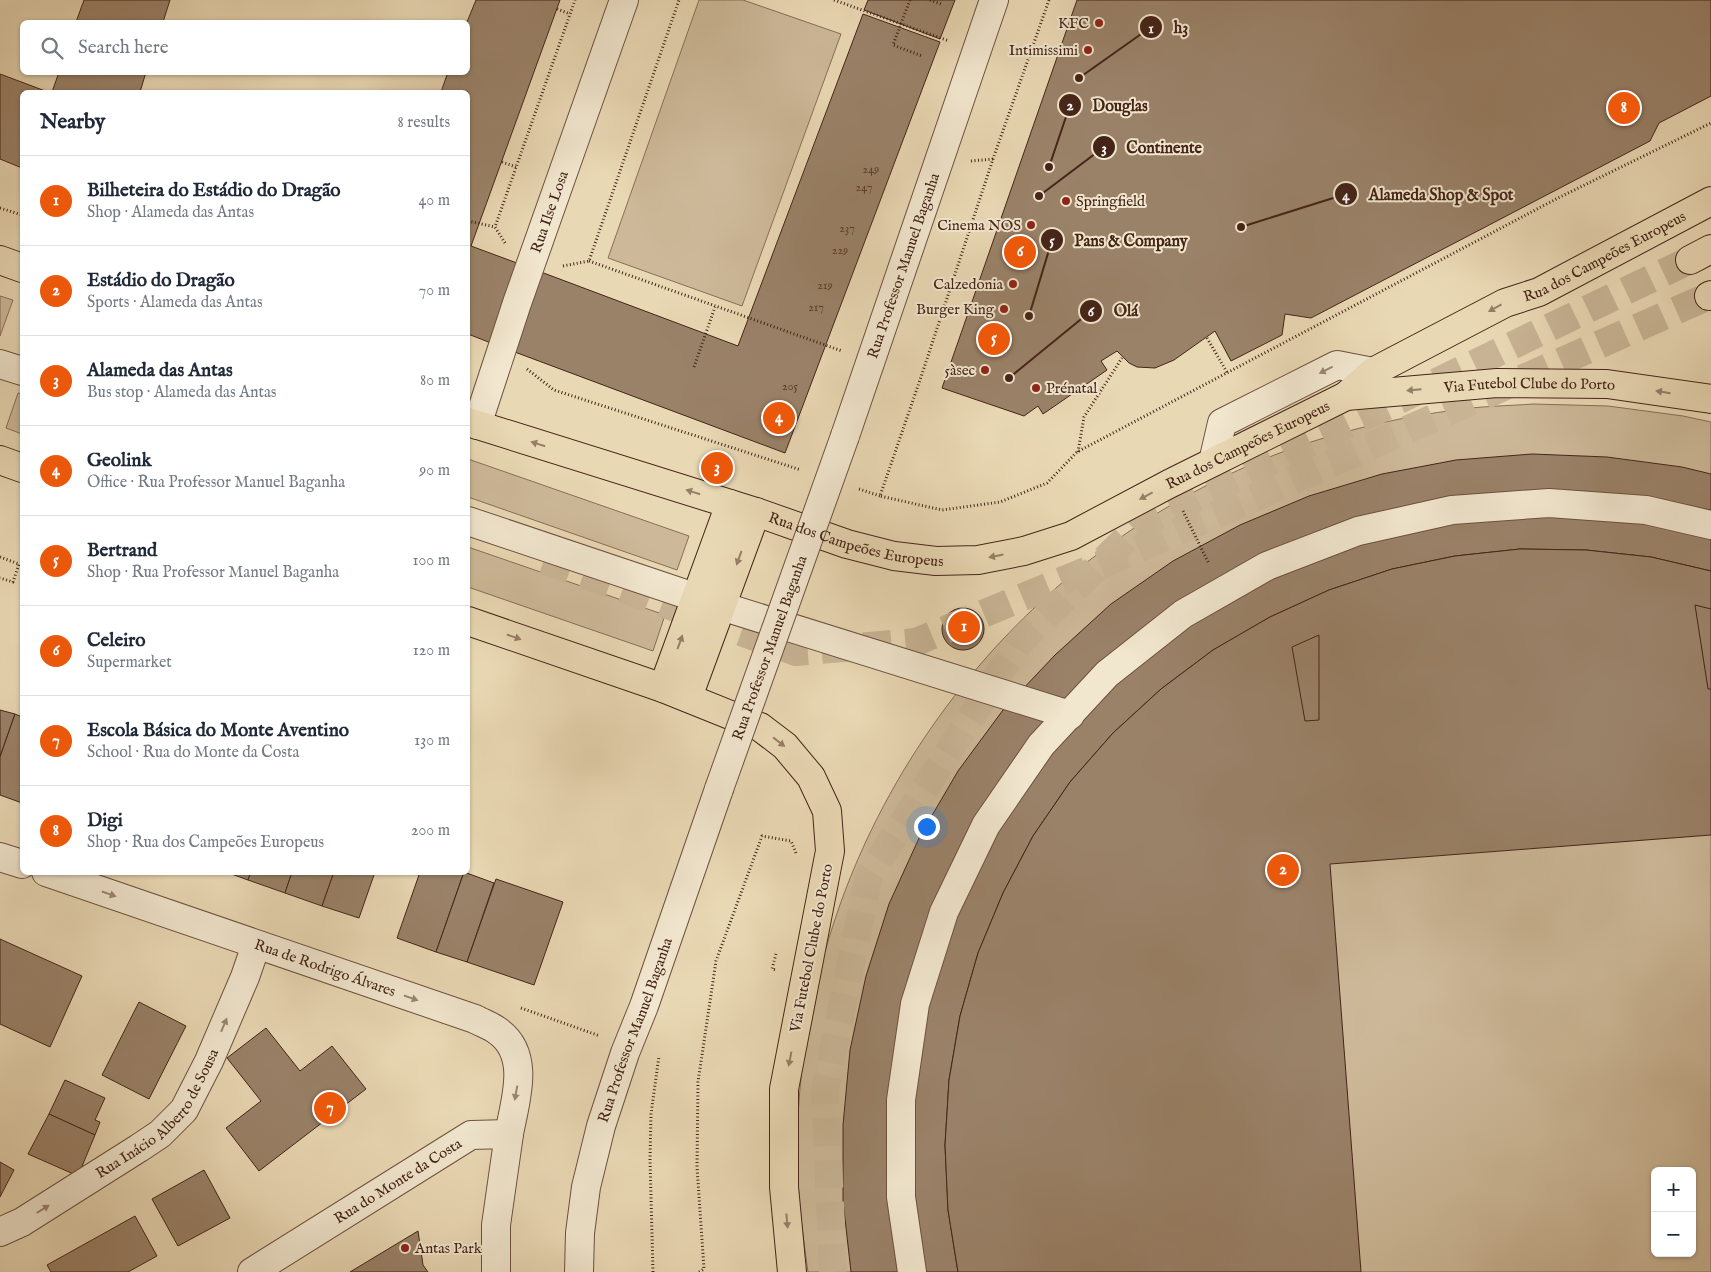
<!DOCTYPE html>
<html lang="en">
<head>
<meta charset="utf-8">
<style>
  body { margin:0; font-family:"IM FELL English",serif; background:#f6f6f7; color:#1f2937 }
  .controls { position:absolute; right:15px; bottom:15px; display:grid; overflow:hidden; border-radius:8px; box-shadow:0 1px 4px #0004 }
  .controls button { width:45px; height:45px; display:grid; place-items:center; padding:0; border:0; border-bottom:1px solid #e0e1e3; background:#fff; color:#1f2937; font:25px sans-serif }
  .you { position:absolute; left:926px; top:826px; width:18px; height:18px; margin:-12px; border:4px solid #fff; border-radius:50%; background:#1a73e8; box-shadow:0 0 0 8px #1a73e833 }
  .badge { display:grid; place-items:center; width:32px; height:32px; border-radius:50%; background:#ea580c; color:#fff; font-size:16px; font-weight:700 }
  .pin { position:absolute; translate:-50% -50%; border:2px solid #fff; box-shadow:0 1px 5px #0006 }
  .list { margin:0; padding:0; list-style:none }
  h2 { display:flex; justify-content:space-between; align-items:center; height:65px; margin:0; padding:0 20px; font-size:21px }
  h2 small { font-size:16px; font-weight:400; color:#747a83 }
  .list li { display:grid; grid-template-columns:32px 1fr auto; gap:15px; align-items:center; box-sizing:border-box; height:90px; padding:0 20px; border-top:1px solid #e0e1e3 }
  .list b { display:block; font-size:19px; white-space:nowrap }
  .list p { margin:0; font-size:16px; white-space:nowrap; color:#747a83 }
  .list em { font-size:16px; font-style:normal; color:#747a83 }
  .icon { flex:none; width:28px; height:28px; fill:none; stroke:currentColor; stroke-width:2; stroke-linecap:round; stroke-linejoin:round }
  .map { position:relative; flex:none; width:1711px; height:1272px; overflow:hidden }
  .search { position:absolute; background:#fff; box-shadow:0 1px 4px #0004; left:20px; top:20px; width:450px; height:55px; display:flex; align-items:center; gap:12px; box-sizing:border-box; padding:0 18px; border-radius:8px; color:#747a83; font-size:19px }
  .panel { position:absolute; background:#fff; box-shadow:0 1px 4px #0004; left:20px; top:90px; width:450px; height:785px; border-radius:8px }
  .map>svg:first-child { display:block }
  .green { fill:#cdb999; stroke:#896e58; fill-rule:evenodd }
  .building { fill:#9a8269; stroke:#452418 }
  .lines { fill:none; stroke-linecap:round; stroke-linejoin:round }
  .major-tunnel { stroke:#c8b495; stroke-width:28; stroke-dasharray:28 14; stroke-linecap:butt }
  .minor-casing { stroke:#6e513f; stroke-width:30 }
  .major-casing { stroke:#452418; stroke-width:30 }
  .path { stroke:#452418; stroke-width:3; stroke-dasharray:1 2.5; stroke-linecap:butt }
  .minor { stroke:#f1e6ce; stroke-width:28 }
  .major { stroke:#e9d8b4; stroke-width:28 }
  .minor-bridge-casing { stroke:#6e513f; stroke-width:30; stroke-linecap:butt }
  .minor-bridge { stroke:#f1e6ce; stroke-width:28 }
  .oneway { fill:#977e66 }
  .oneway2 { fill:#9b8573 }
  .poi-dot { fill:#8f2418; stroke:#f1e6ce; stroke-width:2 }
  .labels { text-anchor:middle; stroke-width:4; stroke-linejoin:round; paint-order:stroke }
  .number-label { font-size:12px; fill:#5a3c2c }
  .poi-label { font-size:15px; fill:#452418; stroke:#f1e6ce; text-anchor:end }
  .street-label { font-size:15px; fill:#452418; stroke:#f1e6ce }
  .leader { fill:none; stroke:#452418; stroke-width:2 }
  .callout-dot { fill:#452418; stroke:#f1e6ce; stroke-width:2 }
  .mark-label { font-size:15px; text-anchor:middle; font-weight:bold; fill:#fff }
  .callout-label { font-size:16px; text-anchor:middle; font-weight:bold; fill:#452418; stroke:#f1e6ce; stroke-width:4; stroke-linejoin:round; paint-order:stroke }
</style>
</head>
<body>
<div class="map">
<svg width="1711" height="1272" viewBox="0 0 1711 1272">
  <rect width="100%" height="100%" fill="#e9d8b4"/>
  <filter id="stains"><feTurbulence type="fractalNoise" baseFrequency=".004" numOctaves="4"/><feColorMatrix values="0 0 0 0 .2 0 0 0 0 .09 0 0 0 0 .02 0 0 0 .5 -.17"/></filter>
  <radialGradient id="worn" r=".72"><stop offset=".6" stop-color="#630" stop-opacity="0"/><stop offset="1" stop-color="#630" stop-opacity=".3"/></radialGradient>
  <g class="green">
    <polygon points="699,0 743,0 841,34 742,306 608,258"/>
    <polygon points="0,296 13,300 0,336"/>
    <polygon points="18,393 22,394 22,434 6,428"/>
    <path d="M1533 404 1608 406 1683 416 1711 422V1272H808C805 1251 802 1229 800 1208 795 1158 797 1103 804 1054 840 775 1043 529 1311 442 1358 427 1407 416 1456 410 1481 406 1507 406 1533 404ZM1655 1171H1692V1253H1655Z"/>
    <polygon points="468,459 689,536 677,570 468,497"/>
    <polygon points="468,547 665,615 653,651 468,587"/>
  </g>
  <g class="building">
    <polygon points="84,0 170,0 163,22 76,22"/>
    <polygon points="476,0 560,0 471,246 525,266 496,345 468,334 468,92 441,92 448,72 468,72 467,22"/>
    <polygon points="868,0 955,0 940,39 864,10"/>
    <polygon points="1077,0 1711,0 1711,96 1659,123 1650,141 1311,318 1285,314 1282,335 1231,361 1215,331 1174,360 1155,368 1137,367 1129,363 1117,351 1101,361 1107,370 1043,414 1038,406 1024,416 942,388"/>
    <polygon points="863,14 940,42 785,453 496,345 525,266 738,346"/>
    <polygon points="59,72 146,72 140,92 52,92"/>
    <polygon points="0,74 48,92 22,92 22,168 0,159"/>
    <polygon points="1532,454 1607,457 1682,467 1711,474 1711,571 1651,557 1586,550 1520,549 1455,556 1392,569 1329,590 1270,617 1213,650 1161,689 1113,733 1070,782 1033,836 1003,893 978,953 960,1016 949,1080 945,1145 948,1210 958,1272 851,1272 843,1201 843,1125 850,1050 866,976 889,904 920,836 958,771 1003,710 1055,655 1111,604 1173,561 1240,525 1309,496 1382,474 1456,460"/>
    <polygon points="1520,549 1586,550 1651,557 1711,571 1711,835 1330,864 1361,1272 958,1272 948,1210 945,1145 949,1080 960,1016 978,953 1003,893 1033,836 1070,782 1113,733 1161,689 1213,650 1270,617 1329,590 1392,569 1455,556"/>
    <polygon points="1695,605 1711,609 1711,689 1708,689"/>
    <circle cx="963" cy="629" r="21"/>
    <polygon points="1319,635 1319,720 1305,721 1292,647"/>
    <polygon points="0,710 15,714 0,757"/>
    <polygon points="15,714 22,717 22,803 0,795 0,757"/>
    <polygon points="226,872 251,872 248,880"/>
    <polygon points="251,872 292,872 285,893 248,880"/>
    <polygon points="292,872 334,872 322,906 285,893"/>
    <polygon points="334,872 375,872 359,918 322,906"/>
    <polygon points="420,872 464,872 436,952 397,938"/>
    <polygon points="464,872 494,883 467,962 436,952"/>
    <polygon points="496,879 563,902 534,985 467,962"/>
    <polygon points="0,939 82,976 50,1047 0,1024"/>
    <polygon points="139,1002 186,1026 149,1099 102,1075"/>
    <polygon points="266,1028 300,1071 332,1046 366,1089 259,1171 226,1128 261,1101 227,1058"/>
    <polygon points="65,1080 105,1098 95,1120 100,1122 95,1135 49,1114"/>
    <polygon points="49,1114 95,1135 78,1176 28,1154"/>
    <polygon points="0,1162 14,1170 0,1197"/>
    <polygon points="204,1170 230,1218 178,1246 152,1199"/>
    <polygon points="135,1216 157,1256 128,1272 51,1272 47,1265"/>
    <polygon points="418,1231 423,1265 428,1272 350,1272"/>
  </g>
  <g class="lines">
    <g class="major-tunnel">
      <polyline points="544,560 796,652 916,642 1138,549 1709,296"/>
      <polyline points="833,1272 825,1090 869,875 1019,643 1141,524 1690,260"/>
    </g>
    <defs>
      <g id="minor">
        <polyline points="0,364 22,371"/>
        <path id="s1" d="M477 425 517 303 624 0"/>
        <path id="s2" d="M845 436 994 0"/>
        <polyline points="1213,462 1222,423 1337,365 1373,372"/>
        <polyline points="468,521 721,606 1070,715"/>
        <polyline points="0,857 22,864"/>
        <path id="s3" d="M46 872 475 1019C482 1023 492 1026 499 1032 531 1056 515 1101 509 1134"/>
        <path id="s4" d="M0 1232 22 1222 139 1148 160 1134 184 1110 209 1061 245 977 256 945"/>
        <path id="s5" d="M252 1272 471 1135 509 1134 496 1225V1272"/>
        <path id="s6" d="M579 1272 580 1233 586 1187 601 1126 625 1053 644 1006 719 789"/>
        <polyline points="912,1272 901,1197 901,1100 915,1004 944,912 986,825 1041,745 1107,674 1183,614 1267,566 1358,531 1452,510 1549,503 1646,510 1711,525"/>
      </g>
      <g id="major">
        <polyline points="0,260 22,268"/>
        <polyline points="1690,260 1711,249"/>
        <polyline points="1709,296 1711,295"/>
        <path id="s7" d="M1346 396 1497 383 1607 384 1711 399"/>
        <path id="s8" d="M468 422 756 512 847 544 894 556 936 561 978 560 1024 551 1071 536 1169 484 1346 396 1373 372 1505 303 1539 292 1711 201"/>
        <polyline points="0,460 22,468"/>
        <polyline points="468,621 663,688 760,727 785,746 811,777 827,811 830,851 784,1089 784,1187 792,1272"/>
        <polyline points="663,688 730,504"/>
        <polyline points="688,697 756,512"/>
      </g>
    </defs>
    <use href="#minor" class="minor-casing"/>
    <use href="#major" class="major-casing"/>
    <g class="path">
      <polyline points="834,0 949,41"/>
      <polyline points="910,0 893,45 922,56"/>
      <polyline points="930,0 941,4"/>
      <polyline points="1049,0 993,159 921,377 880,496 942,510 1000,502 1047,483 1077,452 1558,198 1711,123"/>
      <polyline points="557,9 570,14"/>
      <polyline points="971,161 993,159"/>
      <polyline points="502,162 516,167"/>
      <polyline points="0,208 22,215"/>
      <polyline points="468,221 495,227"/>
      <polyline points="505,243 495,227 575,0"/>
      <polyline points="589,261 842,351"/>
      <polyline points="563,266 589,261 679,0"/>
      <polyline points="1207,338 1228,374"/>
      <polyline points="694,367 715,307"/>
      <polyline points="527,369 554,390 801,470"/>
      <polyline points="1078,452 1084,417 1122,358"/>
      <polyline points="859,489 880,496"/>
      <polyline points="1183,511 1209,564"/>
      <polyline points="0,557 19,564 13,582 0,578"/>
      <polyline points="776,954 772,969 776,970"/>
      <polyline points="521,1008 600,1036"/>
      <polyline points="653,1272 650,1159 651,1114 659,1056"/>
      <polyline points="699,1272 704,1269 697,1167 698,1082 716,961 762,836 791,841 796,853"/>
    </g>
    <use href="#minor" class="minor"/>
    <use href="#major" class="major"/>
    <defs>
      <g id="minor-bridge">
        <path id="s9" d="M719 789 845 436"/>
      </g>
    </defs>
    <use href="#minor-bridge" class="minor-bridge-casing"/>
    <use href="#minor-bridge" class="minor-bridge"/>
  </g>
  <defs><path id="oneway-solid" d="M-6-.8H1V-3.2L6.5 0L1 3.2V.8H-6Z" transform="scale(1.25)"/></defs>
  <g class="oneway">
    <use href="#oneway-solid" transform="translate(1495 308) rotate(151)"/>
    <use href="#oneway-solid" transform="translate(1414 390) rotate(175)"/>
    <use href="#oneway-solid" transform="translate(1663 392) rotate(-171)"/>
    <use href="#oneway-solid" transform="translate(538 444) rotate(-163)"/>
    <use href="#oneway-solid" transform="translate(693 492) rotate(-163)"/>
    <use href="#oneway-solid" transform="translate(1146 496) rotate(152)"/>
    <use href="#oneway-solid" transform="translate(996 556) rotate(169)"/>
    <use href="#oneway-solid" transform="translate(739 558) rotate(110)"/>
    <use href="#oneway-solid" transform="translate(514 637) rotate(19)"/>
    <use href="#oneway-solid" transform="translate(680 642) rotate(-70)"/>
    <use href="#oneway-solid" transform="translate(779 742) rotate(38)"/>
    <use href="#oneway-solid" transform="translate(790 1059) rotate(101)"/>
    <use href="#oneway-solid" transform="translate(787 1221) rotate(85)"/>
  </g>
  <g class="oneway2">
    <use href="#oneway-solid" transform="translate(1326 370) rotate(153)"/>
    <use href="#oneway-solid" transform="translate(109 894) rotate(19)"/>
    <use href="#oneway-solid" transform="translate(411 998) rotate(19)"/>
    <use href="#oneway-solid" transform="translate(224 1025) rotate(-67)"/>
    <use href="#oneway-solid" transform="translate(516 1093) rotate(100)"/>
    <use href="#oneway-solid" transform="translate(43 1209) rotate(-32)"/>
  </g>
  <g class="poi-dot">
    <circle cx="1099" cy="23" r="5"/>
    <circle cx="1088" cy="50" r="5"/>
    <circle cx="1066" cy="201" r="5"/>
    <circle cx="1031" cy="225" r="5"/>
    <circle cx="1013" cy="284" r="5"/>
    <circle cx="1004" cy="309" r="5"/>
    <circle cx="985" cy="370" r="5"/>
    <circle cx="1036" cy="388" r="5"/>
    <circle cx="405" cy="1248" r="5"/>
  </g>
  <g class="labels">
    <g class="number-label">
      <text x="871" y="173">249</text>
      <text x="864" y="191">247</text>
      <text x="847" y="232">237</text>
      <text x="840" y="254">229</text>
      <text x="825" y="289">219</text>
      <text x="816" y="311">217</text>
      <text x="790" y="390">205</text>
    </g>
    <g class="poi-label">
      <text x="1089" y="28">KFC</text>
      <text x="1078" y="55">Intimissimi</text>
      <text x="1076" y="206" text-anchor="start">Springfield</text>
      <text x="1021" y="230">Cinema NOS</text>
      <text x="1003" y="289">Calzedonia</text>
      <text x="994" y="314">Burger King</text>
      <text x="975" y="375">5àsec</text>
      <text x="1046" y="393" text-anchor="start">Prénatal</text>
      <text x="415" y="1253" text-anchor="start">Antas Park</text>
    </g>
    <g class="street-label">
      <text dy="5" stroke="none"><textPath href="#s1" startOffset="225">Rua Ilse Losa</textPath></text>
      <text dy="5" stroke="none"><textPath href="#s8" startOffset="1231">Rua dos Campeões Europeus</textPath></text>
      <text dy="5" stroke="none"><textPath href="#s2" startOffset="180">Rua Professor Manuel Baganha</textPath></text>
      <text dy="5" stroke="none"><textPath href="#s7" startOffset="184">Via Futebol Clube do Porto</textPath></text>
      <text dy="5" stroke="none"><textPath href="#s8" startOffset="826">Rua dos Campeões Europeus</textPath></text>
      <text dy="5" stroke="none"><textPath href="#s8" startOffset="406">Rua dos Campeões Europeus</textPath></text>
      <text dy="5" stroke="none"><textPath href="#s9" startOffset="150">Rua Professor Manuel Baganha</textPath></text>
      <text transform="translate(811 948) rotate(-79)" y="5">Via Futebol Clube do Porto</text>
      <text dy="5" stroke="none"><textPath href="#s3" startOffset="295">Rua de Rodrigo Álvares</textPath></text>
      <text dy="5" stroke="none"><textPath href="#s6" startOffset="250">Rua Professor Manuel Baganha</textPath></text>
      <text dy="5" stroke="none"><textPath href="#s4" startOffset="201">Rua Inácio Alberto de Sousa</textPath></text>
      <text dy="5" stroke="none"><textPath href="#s5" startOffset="172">Rua do Monte da Costa</textPath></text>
    </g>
  </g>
  <path class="leader" d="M1079 78L1151 27M1049 167L1070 105M1039 196L1104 147M1241 227L1346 194M1029 316L1052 240M1009 378L1091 311"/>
  <g class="callout-dot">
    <circle cx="1079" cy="78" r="5"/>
    <circle cx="1049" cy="167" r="5"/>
    <circle cx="1039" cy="196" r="5"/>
    <circle cx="1241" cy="227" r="5"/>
    <circle cx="1029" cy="316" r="5"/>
    <circle cx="1009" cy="378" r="5"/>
    <circle cx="1151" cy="27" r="12"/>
    <circle cx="1070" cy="105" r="12"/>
    <circle cx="1104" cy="147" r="12"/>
    <circle cx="1346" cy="194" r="12"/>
    <circle cx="1052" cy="240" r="12"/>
    <circle cx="1091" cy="311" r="12"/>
  </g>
  <g class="mark-label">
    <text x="1151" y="33">1</text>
    <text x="1070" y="110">2</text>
    <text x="1104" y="153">3</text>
    <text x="1346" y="200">4</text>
    <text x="1052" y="245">5</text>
    <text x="1091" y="316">6</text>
  </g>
  <g class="callout-label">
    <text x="1181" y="33">h3</text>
    <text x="1120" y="111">Douglas</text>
    <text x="1164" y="153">Continente</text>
    <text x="1441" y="200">Alameda Shop &amp; Spot</text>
    <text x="1131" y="246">Pans &amp; Company</text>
    <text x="1126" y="316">Olá</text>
  </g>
  <rect width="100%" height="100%" filter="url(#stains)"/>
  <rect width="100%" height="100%" fill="url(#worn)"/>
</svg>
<div class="controls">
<button>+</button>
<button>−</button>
</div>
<div class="you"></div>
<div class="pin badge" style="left:964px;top:627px">1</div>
<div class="pin badge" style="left:1283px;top:870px">2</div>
<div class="pin badge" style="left:717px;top:468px">3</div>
<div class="pin badge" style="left:779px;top:418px">4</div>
<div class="pin badge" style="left:994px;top:339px">5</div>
<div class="pin badge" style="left:1020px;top:252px">6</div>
<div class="pin badge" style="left:330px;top:1108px">7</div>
<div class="pin badge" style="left:1624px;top:108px">8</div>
<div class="search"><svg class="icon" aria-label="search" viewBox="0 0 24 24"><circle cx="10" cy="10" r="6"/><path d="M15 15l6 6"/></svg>Search here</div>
<section class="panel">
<h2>Nearby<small>8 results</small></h2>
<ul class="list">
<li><span class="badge">1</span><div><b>Bilheteira do Estádio do Dragão</b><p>Shop · Alameda das Antas</p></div><em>40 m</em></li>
<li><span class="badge">2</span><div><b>Estádio do Dragão</b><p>Sports · Alameda das Antas</p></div><em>70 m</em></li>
<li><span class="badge">3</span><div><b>Alameda das Antas</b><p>Bus stop · Alameda das Antas</p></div><em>80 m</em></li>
<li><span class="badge">4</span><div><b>Geolink</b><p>Office · Rua Professor Manuel Baganha</p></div><em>90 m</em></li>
<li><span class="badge">5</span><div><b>Bertrand</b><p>Shop · Rua Professor Manuel Baganha</p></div><em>100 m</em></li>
<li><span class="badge">6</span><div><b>Celeiro</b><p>Supermarket</p></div><em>120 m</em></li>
<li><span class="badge">7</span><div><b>Escola Básica do Monte Aventino</b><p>School · Rua do Monte da Costa</p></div><em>130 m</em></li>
<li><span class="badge">8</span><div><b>Digi</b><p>Shop · Rua dos Campeões Europeus</p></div><em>200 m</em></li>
</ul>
</section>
</div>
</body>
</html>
